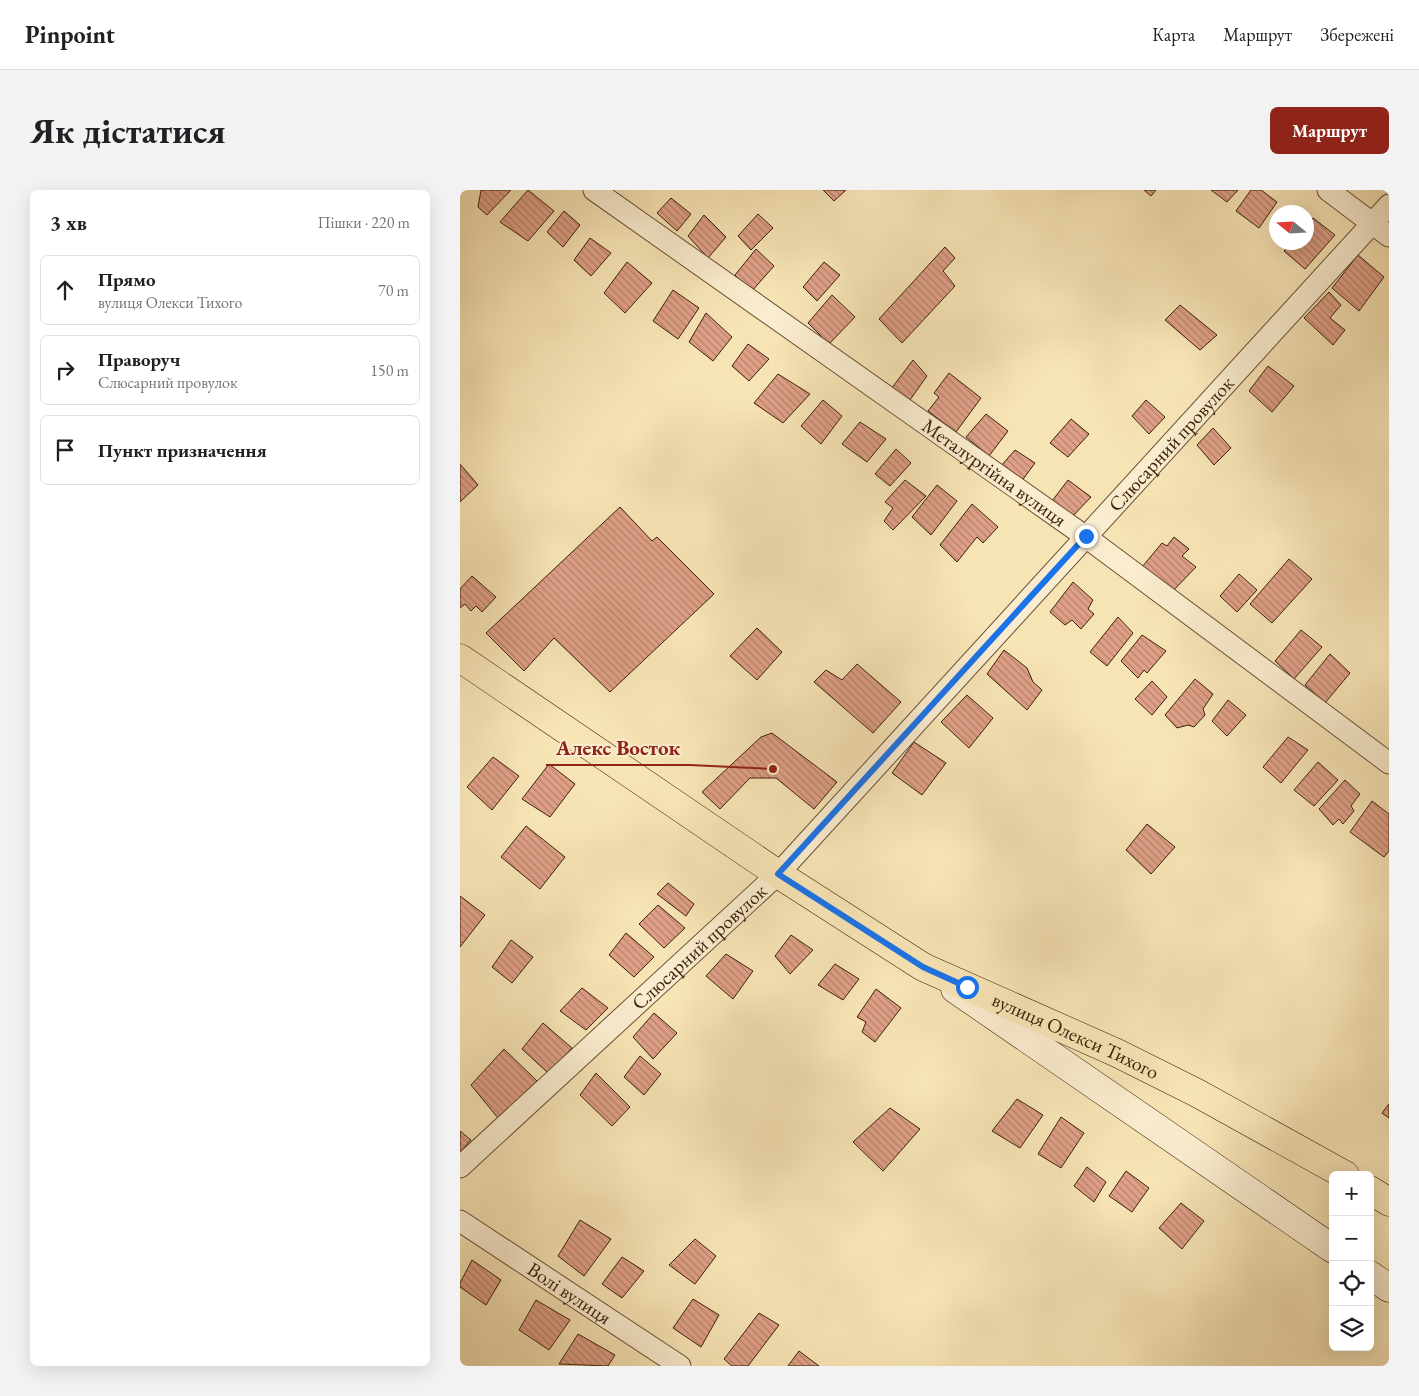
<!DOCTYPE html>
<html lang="uk">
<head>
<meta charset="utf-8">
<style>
  body { margin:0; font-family:"EB Garamond",serif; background:#f2f2f2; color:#202124 }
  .controls { position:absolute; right:15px; bottom:15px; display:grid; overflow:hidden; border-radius:8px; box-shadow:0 5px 20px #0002 }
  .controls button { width:45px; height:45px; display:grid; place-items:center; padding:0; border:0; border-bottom:1px solid #e0e0e0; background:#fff; color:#202124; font:25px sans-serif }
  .compass { position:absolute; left:809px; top:15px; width:45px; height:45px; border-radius:50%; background:#fff; box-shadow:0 5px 20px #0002; rotate:288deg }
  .stop { position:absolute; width:15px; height:15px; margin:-11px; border:4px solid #1a73e8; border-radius:50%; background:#fff }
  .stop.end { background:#1a73e8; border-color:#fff; box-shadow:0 1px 5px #0008 }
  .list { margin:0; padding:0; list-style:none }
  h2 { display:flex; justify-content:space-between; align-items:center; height:65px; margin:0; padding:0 20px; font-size:21px }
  h2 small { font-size:16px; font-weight:400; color:#757577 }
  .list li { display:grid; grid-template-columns:32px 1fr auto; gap:15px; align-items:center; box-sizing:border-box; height:70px; margin:0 10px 10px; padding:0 10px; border:1px solid #e0e0e0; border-radius:8px }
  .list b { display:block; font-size:19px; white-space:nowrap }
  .list p { margin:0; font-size:16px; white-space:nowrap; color:#757577 }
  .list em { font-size:16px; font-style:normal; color:#757577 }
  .icon { flex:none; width:28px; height:28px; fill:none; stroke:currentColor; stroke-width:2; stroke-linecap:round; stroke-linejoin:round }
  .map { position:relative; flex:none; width:929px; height:1176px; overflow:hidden; border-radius:8px }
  header { display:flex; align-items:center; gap:30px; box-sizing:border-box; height:70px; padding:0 25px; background:#fff; border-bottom:1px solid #e0e0e0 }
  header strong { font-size:24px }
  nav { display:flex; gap:28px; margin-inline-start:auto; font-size:18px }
  .intro { display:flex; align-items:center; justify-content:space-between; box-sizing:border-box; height:120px; padding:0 30px }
  h1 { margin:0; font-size:35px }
  .button { padding:12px 22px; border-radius:8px; background:#8f2418; color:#fff; font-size:18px; font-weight:700 }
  main { display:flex; gap:30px; padding:0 30px }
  aside { flex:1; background:#fff; border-radius:8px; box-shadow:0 5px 20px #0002 }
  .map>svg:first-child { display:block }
  .building { fill:url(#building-back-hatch); stroke:#3c200a }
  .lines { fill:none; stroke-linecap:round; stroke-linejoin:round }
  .street-casing { stroke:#6b5135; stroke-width:23 }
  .secondary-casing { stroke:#3c200a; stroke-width:29 }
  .primary-casing { stroke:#3c200a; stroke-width:29 }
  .street { stroke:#faedcf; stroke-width:21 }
  .secondary { stroke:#faedcf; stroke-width:28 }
  .primary { stroke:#f7e4b5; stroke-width:28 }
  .route { stroke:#1a73e8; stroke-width:6 }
  .labels { text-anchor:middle; stroke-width:4; stroke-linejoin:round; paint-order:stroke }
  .street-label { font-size:20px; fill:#3c200a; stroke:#faedcf }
  .leader { fill:none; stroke:#8f2418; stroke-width:2 }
  .callout-dot { fill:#8f2418; stroke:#faedcf; stroke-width:2 }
  .callout-label { font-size:21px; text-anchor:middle; font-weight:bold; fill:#8f2418; stroke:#faedcf; stroke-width:4; stroke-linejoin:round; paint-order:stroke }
</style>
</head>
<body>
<header>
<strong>Pinpoint</strong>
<nav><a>Карта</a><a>Маршрут</a><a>Збережені</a></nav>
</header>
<div class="intro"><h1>Як дістатися</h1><a class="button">Маршрут</a></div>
<main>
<aside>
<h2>3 хв<small>Пішки · 220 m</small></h2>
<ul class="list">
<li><svg class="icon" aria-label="ahead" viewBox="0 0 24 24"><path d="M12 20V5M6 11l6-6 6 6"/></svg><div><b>Прямо</b><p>вулиця Олекси Тихого</p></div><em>70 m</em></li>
<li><svg class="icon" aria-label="right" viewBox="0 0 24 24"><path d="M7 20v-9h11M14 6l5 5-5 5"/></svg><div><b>Праворуч</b><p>Слюсарний провулок</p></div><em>150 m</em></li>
<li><svg class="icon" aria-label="arrive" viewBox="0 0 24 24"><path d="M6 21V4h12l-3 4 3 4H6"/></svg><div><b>Пункт призначення</b></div></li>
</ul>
</aside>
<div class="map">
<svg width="929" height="1176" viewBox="0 0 929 1176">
  <defs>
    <pattern id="building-back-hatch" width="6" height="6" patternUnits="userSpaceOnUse" patternTransform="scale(1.25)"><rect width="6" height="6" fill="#dfa087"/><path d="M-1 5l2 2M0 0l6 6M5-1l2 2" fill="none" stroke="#b6826d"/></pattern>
  </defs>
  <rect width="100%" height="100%" fill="#f7e4b5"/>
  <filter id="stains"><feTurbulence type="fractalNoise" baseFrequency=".004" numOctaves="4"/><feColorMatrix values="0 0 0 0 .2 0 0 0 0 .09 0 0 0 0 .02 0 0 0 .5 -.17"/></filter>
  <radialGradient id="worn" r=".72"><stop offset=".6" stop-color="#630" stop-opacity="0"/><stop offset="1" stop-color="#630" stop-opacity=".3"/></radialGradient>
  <g class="building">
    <polygon points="21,0 51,0 27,25 18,17"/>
    <polygon points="68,0 94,21 68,51 40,32"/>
    <polygon points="363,0 386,0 374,11"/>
    <polygon points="684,0 696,0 691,6"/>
    <polygon points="751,0 778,0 767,12"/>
    <polygon points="791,0 801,0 817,12 799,38 776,21"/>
    <polygon points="211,8 231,24 217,41 197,23"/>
    <polygon points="104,21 120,35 103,57 87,42"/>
    <polygon points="298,24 313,38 291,60 278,46"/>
    <polygon points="244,25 266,47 248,68 228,46"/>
    <polygon points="853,28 875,45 845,79 824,61 832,52 846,52 846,36"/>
    <polygon points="130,48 151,63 131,86 114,70"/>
    <polygon points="485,57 495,68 483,81 495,96 442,153 419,129"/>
    <polygon points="296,59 314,76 291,102 275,85"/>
    <polygon points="898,65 924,87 899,121 872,98"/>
    <polygon points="167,72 192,93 165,123 144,103"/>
    <polygon points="364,72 380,85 357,111 343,97"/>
    <polygon points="213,100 239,118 218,149 193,131"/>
    <polygon points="869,102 881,115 870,128 885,140 873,155 844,128"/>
    <polygon points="372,105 395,127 369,154 348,133"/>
    <polygon points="720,115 757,145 740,160 705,130"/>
    <polygon points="246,123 272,147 253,171 229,152"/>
    <polygon points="288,154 309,169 289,191 272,176"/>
    <polygon points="453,170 467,186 447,214 431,199"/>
    <polygon points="808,176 834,196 812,222 789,201"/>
    <polygon points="489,183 521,208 496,242 468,221 479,207 474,203"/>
    <polygon points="318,184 350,204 323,233 294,213"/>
    <polygon points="363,210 382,226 361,254 341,236"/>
    <polygon points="686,210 705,227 689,244 672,226"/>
    <polygon points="526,224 548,241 529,266 506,247"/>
    <polygon points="611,229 629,244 608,267 590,253"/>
    <polygon points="400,232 426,249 407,272 382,254"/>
    <polygon points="753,238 771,258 754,275 737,255"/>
    <polygon points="436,259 451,273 430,296 415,284"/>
    <polygon points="555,260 575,273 561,292 540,277"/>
    <polygon points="0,274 18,295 0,312"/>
    <polygon points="445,290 466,306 433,340 424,331 433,318 425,312"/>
    <polygon points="608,290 631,307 611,328 592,311"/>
    <polygon points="477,295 497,311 471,345 452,327"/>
    <polygon points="512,314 538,337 523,353 517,347 497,372 480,355"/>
    <polygon points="160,317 192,351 197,347 254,404 150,502 94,448 64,481 26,443"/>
    <polygon points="714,347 729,359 722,366 736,377 710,404 682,377 702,353 707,356"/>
    <polygon points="829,369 852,389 812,433 790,414"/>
    <polygon points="779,384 797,400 777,422 760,406"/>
    <polygon points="12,386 36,407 22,422 16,416 11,421 5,414 0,418 0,399"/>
    <polygon points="613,392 633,410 628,419 634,424 621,439 612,430 605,435 590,422"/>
    <polygon points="658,427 673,443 647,476 630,462"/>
    <polygon points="297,438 322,462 297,490 270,466"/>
    <polygon points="841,440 862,457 834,489 815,471"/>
    <polygon points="682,445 706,461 687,483 684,480 678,488 661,471"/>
    <polygon points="544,460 567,478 573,492 582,500 567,520 527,484"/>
    <polygon points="870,464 890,483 865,513 845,495"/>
    <polygon points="397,474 441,512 413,543 354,492 366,480 382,490"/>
    <polygon points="735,489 753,504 743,519 745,525 734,537 728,535 717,538 705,525"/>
    <polygon points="692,491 707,507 692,525 675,509"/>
    <polygon points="507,505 533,528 509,558 481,532"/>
    <polygon points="768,510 786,525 767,546 752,531"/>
    <polygon points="312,543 377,592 354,619 316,588 290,588 260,619 242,602 301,547"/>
    <polygon points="828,547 848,560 821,593 803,577"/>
    <polygon points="454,552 486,573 462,605 432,583"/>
    <polygon points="33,567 59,586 32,620 7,597"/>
    <polygon points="858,572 878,590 854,616 834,600"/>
    <polygon points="89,574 115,594 90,627 62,609"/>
    <polygon points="885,590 900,604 891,616 894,621 883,634 879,629 873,635 859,619"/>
    <polygon points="912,611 929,624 929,661 924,667 890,642"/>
    <polygon points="687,634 715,657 691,684 666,660"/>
    <polygon points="66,636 105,667 80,699 41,667"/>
    <polygon points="208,693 234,714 226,726 197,704"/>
    <polygon points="0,706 25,725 0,757"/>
    <polygon points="198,715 225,738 204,758 179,734"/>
    <polygon points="166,743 194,767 174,787 149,765"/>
    <polygon points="331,745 353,760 330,784 315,766"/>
    <polygon points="51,750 73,767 52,793 32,777"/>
    <polygon points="266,764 293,781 273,809 246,786"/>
    <polygon points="375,774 399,789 383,810 358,795"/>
    <polygon points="122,798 148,818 126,840 100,821"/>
    <polygon points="416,799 441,818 415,852 402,842 406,832 397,827"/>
    <polygon points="194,823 217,843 193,869 173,847"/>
    <polygon points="83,833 112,858 88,883 62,859"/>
    <polygon points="44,859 77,891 38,928 11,895"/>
    <polygon points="180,866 201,884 184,905 164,887"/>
    <polygon points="136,883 170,917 152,936 120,905"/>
    <polygon points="557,909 583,925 560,958 532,941"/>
    <polygon points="929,914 929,928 922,923"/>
    <polygon points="430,918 460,939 423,981 393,952"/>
    <polygon points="601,927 624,943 601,978 578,964"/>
    <polygon points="0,941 11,950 0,962"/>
    <polygon points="627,977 646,992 634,1012 614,996"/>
    <polygon points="666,981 689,998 672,1022 649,1006"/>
    <polygon points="721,1013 744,1031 722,1059 699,1038"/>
    <polygon points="120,1030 151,1049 124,1086 98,1066"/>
    <polygon points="235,1049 256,1066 235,1094 209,1075"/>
    <polygon points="162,1067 184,1081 162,1108 142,1094"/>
    <polygon points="12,1070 41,1090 26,1115 0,1097 0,1093"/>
    <polygon points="233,1109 259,1125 241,1157 213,1138"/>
    <polygon points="76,1110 110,1130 89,1160 59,1140"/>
    <polygon points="299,1123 319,1135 288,1176 272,1176 264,1169"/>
    <polygon points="118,1144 155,1165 148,1176 99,1174"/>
    <polygon points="339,1161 359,1176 328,1176"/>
  </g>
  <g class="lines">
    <defs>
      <g id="street">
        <path id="s1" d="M134 0 626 347 929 573"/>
        <polyline points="868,0 929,46"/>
        <path id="s2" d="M0 977 318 684 929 15"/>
        <path id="s3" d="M0 1031 220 1176"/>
      </g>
      <g id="secondary">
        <polyline points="495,799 873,1059"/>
        <polyline points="910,1085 929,1098"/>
      </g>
      <g id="primary">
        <path id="s4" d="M0 468 318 684 463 777 657 863 737 903 885 985"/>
        <polyline points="910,1000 929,1012"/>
      </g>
    </defs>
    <use href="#street" class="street-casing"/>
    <use href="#secondary" class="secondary-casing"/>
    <use href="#primary" class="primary-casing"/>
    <use href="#street" class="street"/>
    <use href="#secondary" class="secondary"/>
    <use href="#primary" class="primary"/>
  </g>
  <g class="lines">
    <polyline class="route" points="507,797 463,777 318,684 626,346"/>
  </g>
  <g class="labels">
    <g class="street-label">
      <text dy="7" stroke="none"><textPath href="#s2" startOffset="1015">Слюсарний провулок</textPath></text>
      <text dy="7" stroke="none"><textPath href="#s1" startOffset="490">Металургійна вулиця</textPath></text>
      <text dy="7" stroke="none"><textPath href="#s2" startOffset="325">Слюсарний провулок</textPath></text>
      <text dy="7" stroke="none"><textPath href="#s4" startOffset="724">вулиця Олекси Тихого</textPath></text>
      <text dy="7" stroke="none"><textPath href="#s3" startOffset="131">Волі вулиця</textPath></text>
    </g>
  </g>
  <path class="leader" d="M313 579L230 575H86"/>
  <circle class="callout-dot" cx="313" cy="579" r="5"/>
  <g class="callout-label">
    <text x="158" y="565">Алекс Восток</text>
  </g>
  <rect width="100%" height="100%" filter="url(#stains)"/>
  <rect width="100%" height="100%" fill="url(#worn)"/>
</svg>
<div class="controls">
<button>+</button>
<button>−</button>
<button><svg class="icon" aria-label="locate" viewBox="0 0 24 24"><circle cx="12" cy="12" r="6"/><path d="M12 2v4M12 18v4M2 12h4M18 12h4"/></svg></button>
<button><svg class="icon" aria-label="layers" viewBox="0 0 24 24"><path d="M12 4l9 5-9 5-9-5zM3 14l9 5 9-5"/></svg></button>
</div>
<svg class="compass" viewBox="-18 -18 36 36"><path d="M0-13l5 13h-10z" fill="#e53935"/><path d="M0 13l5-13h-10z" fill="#757577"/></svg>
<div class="stop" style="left:507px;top:797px"></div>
<div class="stop end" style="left:626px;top:346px"></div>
</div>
</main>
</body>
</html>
